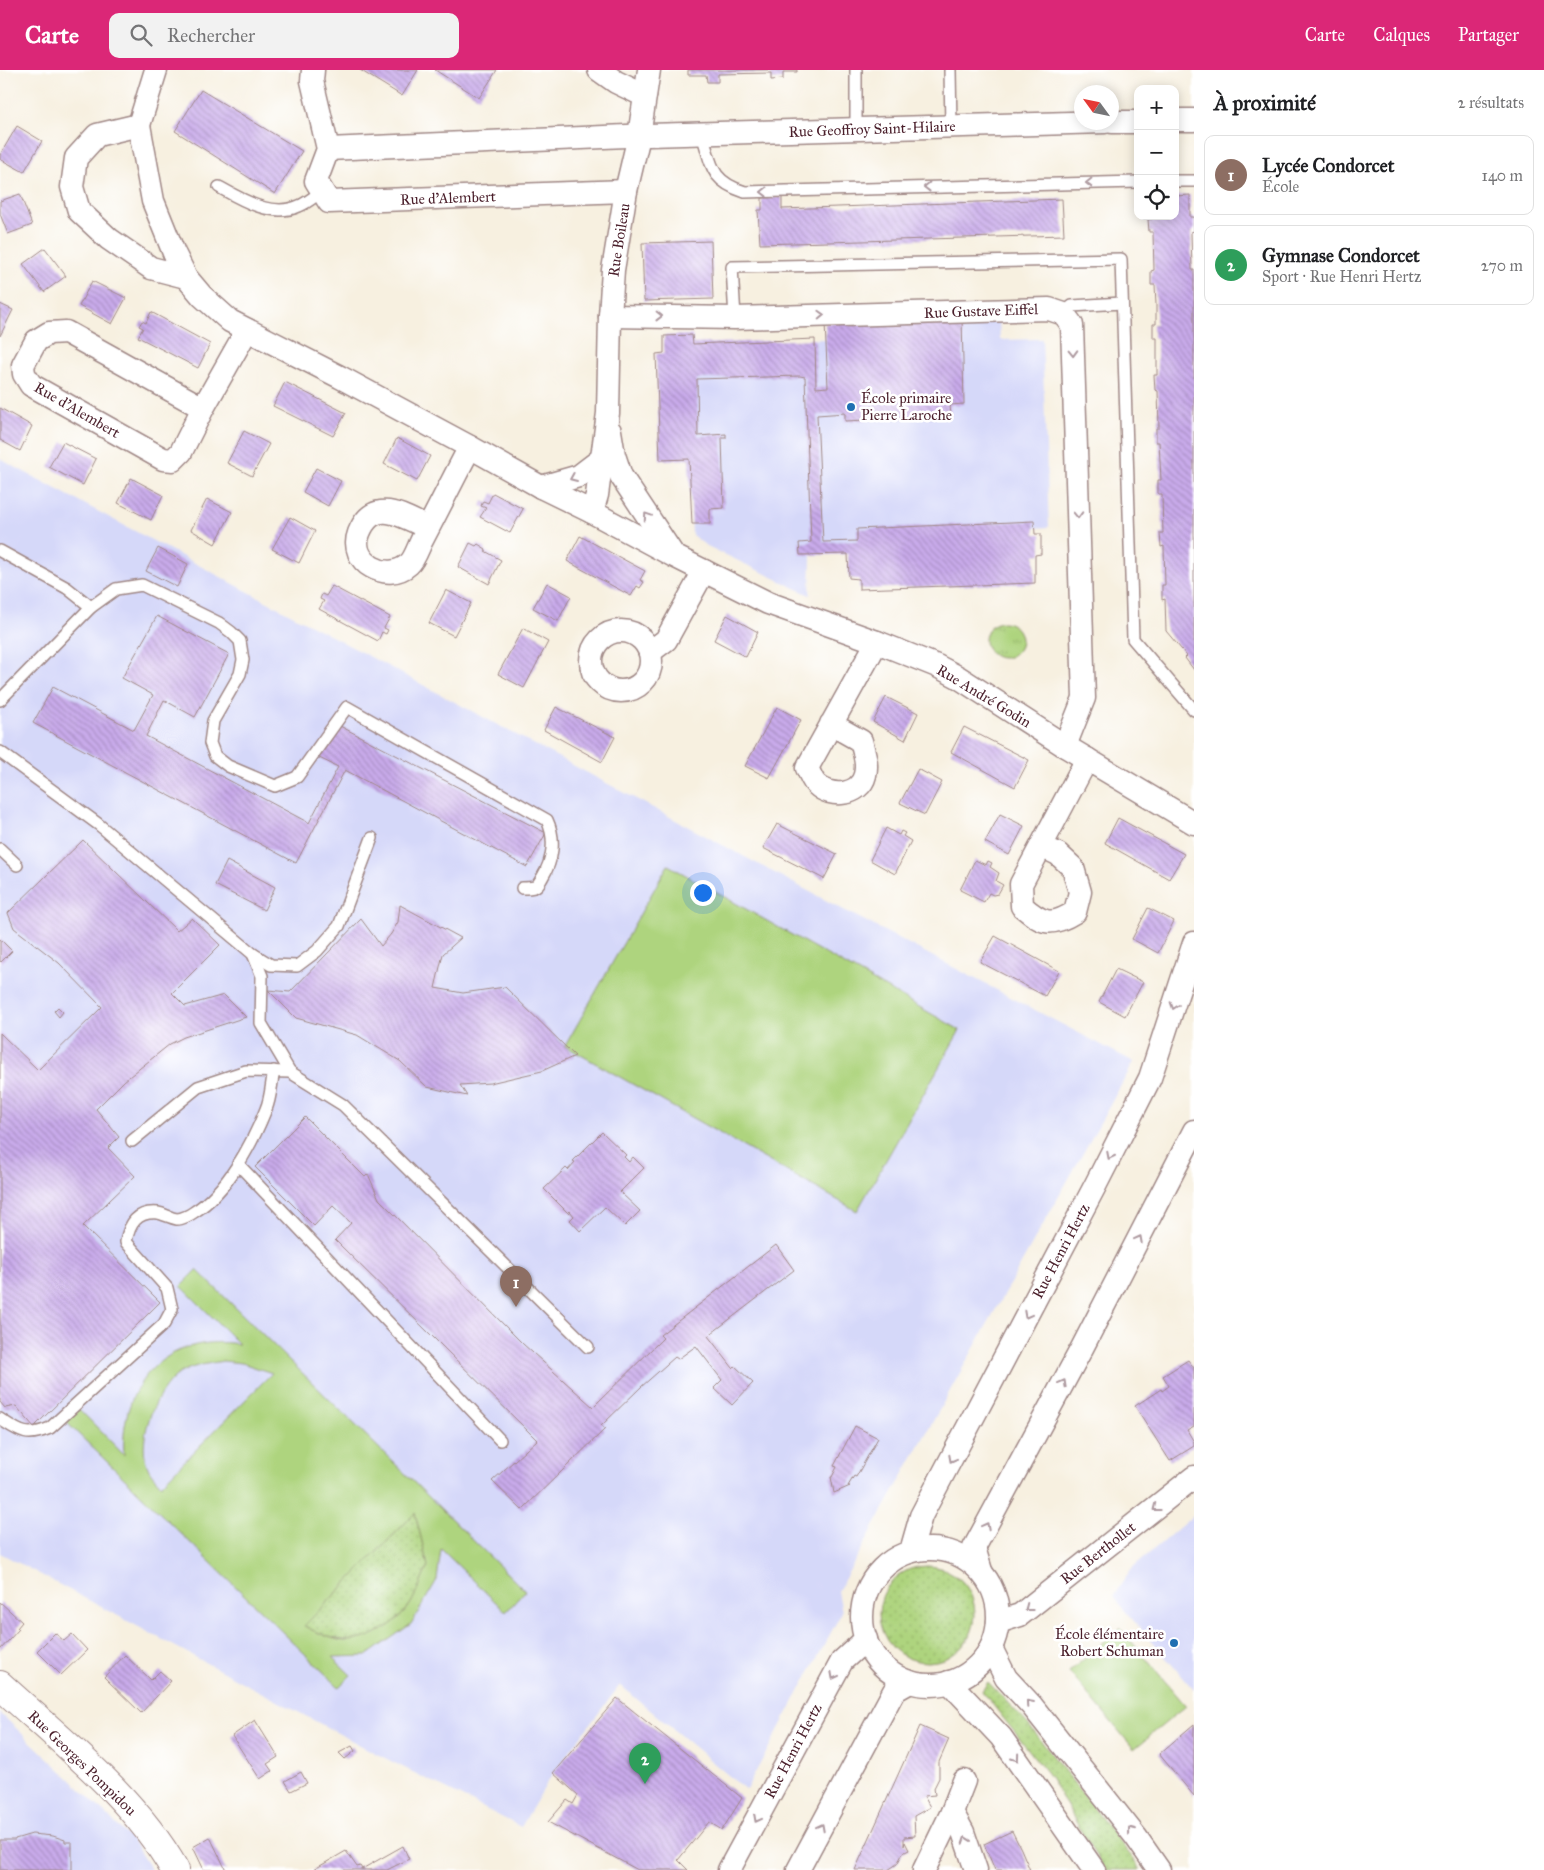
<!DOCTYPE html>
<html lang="fr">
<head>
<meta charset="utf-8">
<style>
  body { margin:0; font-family:"IM FELL Great Primer",serif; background:#f2f2f2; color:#202124 }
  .controls { position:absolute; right:15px; top:15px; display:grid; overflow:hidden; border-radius:10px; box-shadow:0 2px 12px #0003 }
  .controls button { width:45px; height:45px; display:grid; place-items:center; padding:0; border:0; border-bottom:1px solid #e0e0e0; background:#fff; color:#202124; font:25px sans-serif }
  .compass { position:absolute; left:1074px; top:15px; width:45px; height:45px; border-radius:50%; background:#fff; box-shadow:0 2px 12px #0003; rotate:303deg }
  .you { position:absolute; left:702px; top:822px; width:18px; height:18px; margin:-12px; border:4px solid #fff; border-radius:50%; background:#1a73e8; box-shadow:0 0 0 8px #1a73e833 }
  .badge { display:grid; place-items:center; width:32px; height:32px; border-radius:50%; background:#db2777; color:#fff; font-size:16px; font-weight:700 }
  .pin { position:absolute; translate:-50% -41px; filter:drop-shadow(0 1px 2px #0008) }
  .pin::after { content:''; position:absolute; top:26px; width:18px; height:15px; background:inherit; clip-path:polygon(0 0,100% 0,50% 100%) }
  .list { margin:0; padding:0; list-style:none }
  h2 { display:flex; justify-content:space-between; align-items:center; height:65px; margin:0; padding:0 20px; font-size:21px }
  h2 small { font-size:16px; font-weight:400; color:#757577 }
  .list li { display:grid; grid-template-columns:32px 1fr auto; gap:15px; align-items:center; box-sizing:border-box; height:80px; margin:0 10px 10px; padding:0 10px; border:1px solid #e0e0e0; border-radius:10px }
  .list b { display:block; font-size:19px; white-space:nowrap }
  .list p { margin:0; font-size:16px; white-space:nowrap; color:#757577 }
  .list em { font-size:16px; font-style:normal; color:#757577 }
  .icon { flex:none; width:28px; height:28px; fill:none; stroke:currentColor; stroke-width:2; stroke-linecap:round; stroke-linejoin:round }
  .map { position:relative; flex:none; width:1194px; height:1800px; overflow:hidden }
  header { display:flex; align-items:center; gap:30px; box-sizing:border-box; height:70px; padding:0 25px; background:#db2777; color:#fff }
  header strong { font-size:24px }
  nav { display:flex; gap:28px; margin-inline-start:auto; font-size:18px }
  .search { width:350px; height:45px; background:#f2f2f2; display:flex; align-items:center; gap:12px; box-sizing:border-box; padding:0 18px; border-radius:10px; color:#757577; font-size:19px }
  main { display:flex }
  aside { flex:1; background:#fff }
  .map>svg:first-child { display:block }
  .built { fill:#d5d8f9 }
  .grass { fill:url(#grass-dots); stroke:#7c7a54 }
  .park { fill:url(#park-tufts); stroke:#7c7a54 }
  .garden { fill:#aed47e; stroke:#7c7a54; fill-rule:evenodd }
  .building { fill:url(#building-back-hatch) }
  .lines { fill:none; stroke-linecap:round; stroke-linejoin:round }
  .service-casing { stroke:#a08886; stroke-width:14 }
  .minor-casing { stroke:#a08886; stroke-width:25 }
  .secondary-casing { stroke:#a08886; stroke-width:30 }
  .service { stroke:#fff; stroke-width:11 }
  .minor { stroke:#fff; stroke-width:22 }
  .secondary { stroke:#fff; stroke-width:28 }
  .oneway { stroke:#ae9aa0 }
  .poi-dot { fill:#1f6fb2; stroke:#fff; stroke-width:2 }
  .labels { text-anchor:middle; stroke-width:5; stroke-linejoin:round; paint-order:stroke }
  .street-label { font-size:15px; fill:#4a1f2b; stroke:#fff }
  .poi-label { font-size:15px; fill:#4a1f2b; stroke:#fff; text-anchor:start }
</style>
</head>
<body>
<header>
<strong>Carte</strong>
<div class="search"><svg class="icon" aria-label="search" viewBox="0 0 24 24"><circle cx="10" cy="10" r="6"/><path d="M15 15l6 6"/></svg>Rechercher</div>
<nav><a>Carte</a><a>Calques</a><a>Partager</a></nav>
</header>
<main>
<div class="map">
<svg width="1194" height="1800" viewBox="0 0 1194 1800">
  <defs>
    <pattern id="grass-dots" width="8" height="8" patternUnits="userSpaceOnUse" patternTransform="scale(1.25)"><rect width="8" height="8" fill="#aed47e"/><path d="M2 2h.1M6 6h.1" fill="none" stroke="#97b66d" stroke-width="1.8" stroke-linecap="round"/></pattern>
    <pattern id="park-tufts" width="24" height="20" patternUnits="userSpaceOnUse" patternTransform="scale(1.25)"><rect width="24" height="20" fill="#aed47e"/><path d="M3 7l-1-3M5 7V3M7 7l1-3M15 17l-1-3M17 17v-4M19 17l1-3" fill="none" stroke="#97b66d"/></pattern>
    <pattern id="building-back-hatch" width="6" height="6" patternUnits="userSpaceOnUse" patternTransform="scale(1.25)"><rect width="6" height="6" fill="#c9abeb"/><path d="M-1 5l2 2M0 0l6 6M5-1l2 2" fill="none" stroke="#a58bbf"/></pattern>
  </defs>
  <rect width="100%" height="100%" fill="#fff"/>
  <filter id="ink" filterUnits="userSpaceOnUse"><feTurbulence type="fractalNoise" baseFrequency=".02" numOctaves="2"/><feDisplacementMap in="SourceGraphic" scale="10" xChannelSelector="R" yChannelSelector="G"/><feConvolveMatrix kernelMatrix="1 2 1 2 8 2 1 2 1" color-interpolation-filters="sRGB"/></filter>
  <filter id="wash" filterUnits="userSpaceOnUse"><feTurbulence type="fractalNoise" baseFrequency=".0096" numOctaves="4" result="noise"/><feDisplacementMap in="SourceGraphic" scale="20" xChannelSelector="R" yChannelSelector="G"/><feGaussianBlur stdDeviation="1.12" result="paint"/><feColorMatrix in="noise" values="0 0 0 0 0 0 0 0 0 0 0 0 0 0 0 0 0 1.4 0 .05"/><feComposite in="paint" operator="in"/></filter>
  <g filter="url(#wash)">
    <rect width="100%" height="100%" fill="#f7f0e0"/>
    <g class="built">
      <polygon points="999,247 1000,270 1042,269 1049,457 1034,458 1035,513 859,519 859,509 849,508 848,484 811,485 810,525 705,475 692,465 689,389 660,390 656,284 664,283 664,266 692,265 693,274 825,269 825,253"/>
      <polygon points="0,389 844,840 1134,992 838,1521 842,1542 746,1720 620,1615 553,1703 521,1757 377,1684 0,1483"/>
      <polygon points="1194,1445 1194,1620 1113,1527 1132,1498"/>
      <polygon points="0,1643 65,1704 132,1770 151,1800 0,1800"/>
    </g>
    <g class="grass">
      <path d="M415 1443 428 1496C422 1509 416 1526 408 1538 394 1556 367 1573 344 1570 330 1569 316 1562 304 1556Z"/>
      <circle cx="927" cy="1544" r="48"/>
      <polygon points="988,1612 1028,1654 1131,1786 1140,1800 1104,1800 1050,1707 982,1621"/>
    </g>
    <circle class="park" cx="1003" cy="570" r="18"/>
    <g class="garden">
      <polygon points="668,795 960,960 857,1141 565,976"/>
      <path d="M197 1200 525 1521 506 1542 441 1479 437 1510 411 1554 366 1586 332 1587 351 1605 339 1617 64 1350 77 1337 124 1385C119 1314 166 1263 239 1274L181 1216ZM223 1291 242 1293 272 1303 161 1415C157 1410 152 1405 149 1400 135 1373 154 1325 175 1307 187 1296 207 1294 223 1291ZM415 1443 428 1496C422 1509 416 1526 408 1538 394 1556 367 1572 344 1571 330 1569 316 1562 304 1556Z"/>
      <polygon points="1120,1558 1186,1636 1134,1679 1069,1602"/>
    </g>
    <g id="blocks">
      <g class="building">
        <polygon points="360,0 418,0 402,26"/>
        <polygon points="435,0 497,0 479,28"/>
        <polygon points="688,0 797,0 797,2 783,2 783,9 771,10 771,3 718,4 718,12 707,12 706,5 688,5"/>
        <polygon points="201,20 302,81 275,124 175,61"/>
        <polygon points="17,56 42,71 24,102 0,89 0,85"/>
        <polygon points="20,124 32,155 8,164 0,144 0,131"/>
        <polygon points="1190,125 1190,147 1194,147 1194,161 1191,162 1192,200 1194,200 1194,600 1185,588 1187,586 1166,561 1165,529 1162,530 1162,515 1165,515 1164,476 1161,477 1160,463 1163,463 1162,424 1158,424 1158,410 1161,410 1159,372 1156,372 1156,358 1159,358 1158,321 1155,320 1154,305 1157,305 1157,268 1153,268 1153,254 1156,254 1156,235 1155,215 1151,215 1151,201 1154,200 1153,162 1149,162 1148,149 1152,149 1152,146 1175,146 1175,126"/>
        <polygon points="782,127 782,139 1062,129 1064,165 760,174 758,140 762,140 762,128"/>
        <polygon points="711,171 713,229 644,231 642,173"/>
        <polygon points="45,178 66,206 44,222 23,194"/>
        <polygon points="92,211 126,228 112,254 79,236"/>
        <polygon points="0,234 13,240 0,266"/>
        <polygon points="151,242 210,274 198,298 138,267 143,258 139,256 142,251 146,253"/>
        <polygon points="962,248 964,334 950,335 951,346 845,351 845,343 817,345 823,472 857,471 857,459 1034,451 1035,464 1041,464 1041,484 1035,485 1035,513 859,519 859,509 849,508 848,484 800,485 799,473 811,472 805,307 800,306 697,309 698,366 726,364 726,368 722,368 724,438 710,439 710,454 692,454 689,389 660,390 656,284 664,283 664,266 692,265 693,274 815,269 816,318 828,317 825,253"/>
        <polygon points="285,312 346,343 333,366 273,336"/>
        <polygon points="0,338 32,356 20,381 0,370"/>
        <polygon points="244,361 269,374 252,406 227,393"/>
        <polygon points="397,368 430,386 417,411 384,394"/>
        <polygon points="63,372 96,389 83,415 49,397"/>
        <polygon points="316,398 341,411 328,436 303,422"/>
        <polygon points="131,408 163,425 151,450 118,433"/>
        <polygon points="493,423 523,439 510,463 480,447 486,438 481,436 483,431 488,433"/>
        <polygon points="207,429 232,442 215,474 191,460"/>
        <polygon points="290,447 315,461 299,493 272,479"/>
        <polygon points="580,466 645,501 640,510 644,512 640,518 637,516 631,526 567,491"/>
        <polygon points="470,473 476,476 478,474 486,479 485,481 501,490 489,514 458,497"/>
        <polygon points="158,478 188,494 177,517 146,501"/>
        <polygon points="547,513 571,526 558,551 533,538"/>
        <polygon points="332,516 390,547 384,558 388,560 386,564 382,562 378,571 319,539 324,531 320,529 322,524 326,526"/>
        <polygon points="446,520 471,533 454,566 429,553"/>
        <polygon points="727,545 758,562 746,587 714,570"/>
        <polygon points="157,546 229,584 195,647 164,630 146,666 309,753 338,697 317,687 340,656 546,763 527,797 345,700 296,793 33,653 53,617 134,660 153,625 122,608"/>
        <polygon points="523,558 548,572 524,618 498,604"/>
        <polygon points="886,627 918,643 905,670 873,652"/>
        <polygon points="556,637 615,667 602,692 544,660"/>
        <polygon points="777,637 801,650 769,708 745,696"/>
        <polygon points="964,657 1029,690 1015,717 951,682"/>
        <polygon points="918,699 942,712 925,745 900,733"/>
        <polygon points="1000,744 1024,756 1009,785 985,772"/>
        <polygon points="1118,748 1184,784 1169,809 1105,773"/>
        <polygon points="777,754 837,784 824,809 763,778"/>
        <polygon points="886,758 899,765 901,761 905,763 903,766 911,771 895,804 870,790"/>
        <polygon points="83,770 177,861 192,848 220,875 172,923 185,936 224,925 246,947 184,967 170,974 124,1011 96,1039 119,1067 108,1078 135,1106 83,1156 160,1232 34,1357 16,1336 5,1338 0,1332 0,963 38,1000 102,937 59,893 14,858 8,843"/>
        <polygon points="975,790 986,795 988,791 992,793 990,797 999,803 996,811 1003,815 998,824 993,825 989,823 984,832 960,820"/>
        <polygon points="227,791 275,817 264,840 215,815"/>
        <polygon points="400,835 461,868 443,884 435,918 463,923 505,917 575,986 542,1001 490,1013 460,1015 467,1026 427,1017 400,991 357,965 296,948 268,920 290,922 361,849 381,876 391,864 398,852"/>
        <polygon points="1148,838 1174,851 1158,883 1132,869"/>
        <polygon points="995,866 1059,901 1045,926 980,892"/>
        <polygon points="0,869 12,881 1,892 0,891"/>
        <polygon points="1116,899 1143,912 1125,946 1099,932"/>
        <polygon points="58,937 63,942 59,947 54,941"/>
        <polygon points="305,1047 365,1107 368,1104 379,1129 523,1274 593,1337 663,1268 660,1265 776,1175 794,1200 708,1266 733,1298 735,1296 753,1313 732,1335 714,1318 722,1310 696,1276 678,1289 675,1287 641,1317 601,1356 605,1359 522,1440 492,1411 537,1370 335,1170 351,1153 333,1136 314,1156 255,1097"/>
        <polygon points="602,1062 626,1085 624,1087 629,1092 633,1087 644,1098 620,1122 640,1141 625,1156 605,1137 580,1161 570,1150 574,1146 570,1141 568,1143 544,1119 566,1098 568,1100 575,1092 573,1091"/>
        <polygon points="1188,1290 1194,1298 1194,1356 1187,1360 1194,1372 1194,1376 1170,1391 1135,1336 1161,1319 1162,1321 1169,1316 1163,1306"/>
        <polygon points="855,1356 878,1368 856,1407 854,1406 848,1416 850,1416 834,1423 831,1407 832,1407 837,1397 834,1396"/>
        <polygon points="0,1532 22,1552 17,1558 19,1559 0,1580"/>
        <polygon points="55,1563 64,1571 72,1564 87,1580 61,1605 37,1581"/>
        <polygon points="125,1585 151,1610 160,1601 171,1611 141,1643 104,1607"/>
        <polygon points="617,1628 742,1728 722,1760 709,1752 678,1790 688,1800 638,1800 548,1752 567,1730 573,1734 578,1725 553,1703"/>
        <polygon points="255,1650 278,1687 267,1694 272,1701 260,1709 232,1666"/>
        <polygon points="1194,1654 1194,1726 1159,1684"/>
        <polygon points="920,1656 949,1669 939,1692 939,1708 934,1718 935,1725 924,1726 930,1737 914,1746 915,1766 904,1767 904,1776 905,1772 909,1780 903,1783 897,1794 888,1800 855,1800"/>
        <polygon points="352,1676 355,1681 345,1689 339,1683"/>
        <polygon points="301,1702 307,1713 291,1721 285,1711"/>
        <polygon points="1012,1761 1021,1779 1030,1800 995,1800 984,1774"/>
        <polygon points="32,1764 53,1766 65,1770 65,1772 72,1772 72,1800 0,1800 0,1770 15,1770 15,1769"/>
        <polygon points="210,1767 226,1800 204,1800 193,1777"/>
        <polygon points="403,1776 409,1789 387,1800 313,1800 346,1781 357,1797 360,1796 362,1799"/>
      </g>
    </g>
  </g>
  <g filter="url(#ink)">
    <use href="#blocks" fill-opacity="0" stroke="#a08886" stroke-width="1"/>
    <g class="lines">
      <defs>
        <g id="service">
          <polyline points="950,0 951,57"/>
          <polyline points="856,60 856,0"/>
          <path d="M702 64C712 95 710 111 745 122L1138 112"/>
          <polyline points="1175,111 1194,111"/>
          <path d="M219 117C242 130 272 148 299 136 307 133 315 126 322 121"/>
          <polyline points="1064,244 1072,236 1122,233"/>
          <polyline points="735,248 732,197 1121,189 1133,569 1194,640"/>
          <path d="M0 481 67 518 91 537 116 519 142 515 219 553 231 562 240 571 243 590 240 604 213 651 210 673 215 686 228 696 275 716 297 707 347 637 547 750C556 769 553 790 542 808 540 811 538 816 534 817 531 818 526 818 522 818"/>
          <polyline points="0,630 91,537"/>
          <polyline points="0,682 98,754 253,884 262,906 261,953 290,1002"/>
          <polyline points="0,779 17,795"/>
          <polyline points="253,884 271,895 297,896 317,881 339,856 372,768"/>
          <polyline points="132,1071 198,1017 246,1001 290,1002 343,1035 588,1277"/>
          <polyline points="238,1094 500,1370"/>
          <path d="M0 1349C20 1362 26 1368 50 1358L164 1254 172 1239 167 1218 126 1172C129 1154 137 1141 158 1143 164 1144 170 1148 177 1149 182 1149 190 1145 194 1142 227 1122 252 1074 266 1039 271 1028 271 1014 274 1001"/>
        </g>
        <g id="minor">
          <polyline points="156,0 139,55 153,131 174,183 186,207 202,226 230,251 340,307 470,377 541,417 592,442 674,486 768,533 877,572 937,596 958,607 1065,676 1194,753"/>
          <polyline points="313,0 312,11 328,79 316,111 329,132 626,121"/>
          <polyline points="599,0 616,12 645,26"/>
          <polyline points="1175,50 1194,50"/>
          <polyline points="1112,52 1138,52"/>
          <polyline points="139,55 97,65 76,88 72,117 79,141 109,169 151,198 186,207"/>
          <polyline points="328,79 649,65 1105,52"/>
          <polyline points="610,246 735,248 1049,239 1064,244 1072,255 1084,628 1065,676"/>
          <polyline points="203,338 66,262 49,263 36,271 23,295 24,304 31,315 163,389 173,390 181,382 203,338 247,260"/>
          <polyline points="610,361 614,385 621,406 672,483"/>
          <polyline points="541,417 579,406 600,390"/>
          <polyline points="592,442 597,425 608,343 610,246 613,200 626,121 639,66 649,0"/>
          <path d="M428 458C402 446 374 426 359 463 348 492 387 514 409 494 415 489 419 475 423 468 439 438 454 407 470 377"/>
          <circle cx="621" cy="591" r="30"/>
          <polyline points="650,582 666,570 704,501"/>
          <path d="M831 654 861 671C864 683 868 693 865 705 860 726 830 728 817 715 812 711 810 703 807 698L877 572"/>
          <path d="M1041 776 1058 784 1073 798 1080 822 1075 842C1051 857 1043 854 1022 836L1021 814 1087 689"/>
          <circle cx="930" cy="1547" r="68"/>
          <polyline points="911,1481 921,1446 1095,1116 1150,1008 1194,873"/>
          <polyline points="981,1501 974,1478 1082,1278 1194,1061"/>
          <polyline points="998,1552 1020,1545 1194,1407"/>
          <polyline points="991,1578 1006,1608 1032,1636 1136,1767 1159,1800"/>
          <polyline points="949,1612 1001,1667 1094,1800"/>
          <polyline points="952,1742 963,1762 976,1800"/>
          <polyline points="729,1800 842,1591 866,1569"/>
          <polyline points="798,1800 894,1621 910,1612"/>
          <polyline points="924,1800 952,1742 964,1711"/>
        </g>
        <path id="secondary" d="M0 1615C61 1671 134 1727 175 1800"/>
      </defs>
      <use href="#service" class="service-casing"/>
      <use href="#minor" class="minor-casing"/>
      <use href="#secondary" class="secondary-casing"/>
      <use href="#service" class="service"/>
      <use href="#minor" class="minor"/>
      <use href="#secondary" class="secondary"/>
    </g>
    <defs><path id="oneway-chevron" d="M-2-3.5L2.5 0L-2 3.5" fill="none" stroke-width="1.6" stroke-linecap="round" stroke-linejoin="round" transform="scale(1.25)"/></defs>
    <g class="oneway">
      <use href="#oneway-chevron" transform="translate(1089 113) rotate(179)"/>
      <use href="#oneway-chevron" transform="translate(927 117) rotate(179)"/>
      <use href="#oneway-chevron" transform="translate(764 122) rotate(179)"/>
      <use href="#oneway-chevron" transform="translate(821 245) rotate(-2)"/>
      <use href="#oneway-chevron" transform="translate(659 246) rotate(1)"/>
      <use href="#oneway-chevron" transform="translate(1073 283) rotate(88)"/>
      <use href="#oneway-chevron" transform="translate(573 408) rotate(157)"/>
      <use href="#oneway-chevron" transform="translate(1078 445) rotate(88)"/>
      <use href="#oneway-chevron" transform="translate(647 446) rotate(-124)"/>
      <use href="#oneway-chevron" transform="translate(1174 936) rotate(108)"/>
      <use href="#oneway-chevron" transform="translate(1110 1086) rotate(117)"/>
      <use href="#oneway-chevron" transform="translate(1139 1169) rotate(-62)"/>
      <use href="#oneway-chevron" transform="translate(1027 1245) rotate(118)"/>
      <use href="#oneway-chevron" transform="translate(1063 1313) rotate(-61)"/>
      <use href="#oneway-chevron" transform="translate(952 1389) rotate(118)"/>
      <use href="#oneway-chevron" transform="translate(1156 1438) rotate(142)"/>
      <use href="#oneway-chevron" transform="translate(986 1456) rotate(-62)"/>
      <use href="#oneway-chevron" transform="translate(1028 1538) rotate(142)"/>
      <use href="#oneway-chevron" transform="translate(834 1606) rotate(118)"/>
      <use href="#oneway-chevron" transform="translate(1029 1633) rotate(-131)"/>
      <use href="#oneway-chevron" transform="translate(1016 1688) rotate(55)"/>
      <use href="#oneway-chevron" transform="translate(757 1749) rotate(118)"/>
      <use href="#oneway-chevron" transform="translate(821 1757) rotate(-62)"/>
      <use href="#oneway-chevron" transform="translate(1131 1760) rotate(-128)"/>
      <use href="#oneway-chevron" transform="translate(966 1770) rotate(-109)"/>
    </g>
  </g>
  <g class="poi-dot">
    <circle cx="851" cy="337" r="5"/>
    <circle cx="1174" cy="1573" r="5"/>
  </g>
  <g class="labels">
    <g class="street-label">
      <text transform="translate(872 59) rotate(-2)" y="5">Rue Geoffroy Saint-Hilaire</text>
      <text transform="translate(448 128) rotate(-2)" y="5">Rue d'Alembert</text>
      <text transform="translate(619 170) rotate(-81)" y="5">Rue Boileau</text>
      <text transform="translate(981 241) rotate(-2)" y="5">Rue Gustave Eiffel</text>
      <text transform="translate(77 340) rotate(30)" y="5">Rue d'Alembert</text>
      <text transform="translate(984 626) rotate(31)" y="5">Rue André Godin</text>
      <text transform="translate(1061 1181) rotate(-62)" y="5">Rue Henri Hertz</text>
      <text transform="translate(1098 1483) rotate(-38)" y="5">Rue Berthollet</text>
      <text transform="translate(793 1681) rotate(-62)" y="5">Rue Henri Hertz</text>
      <text transform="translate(82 1693) rotate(44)" y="5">Rue Georges Pompidou</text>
    </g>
    <g class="poi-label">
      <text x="861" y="333">École primaire<tspan x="861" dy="17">Pierre Laroche</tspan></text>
      <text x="1164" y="1569" text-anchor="end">École élémentaire<tspan x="1164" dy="17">Robert Schuman</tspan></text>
    </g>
  </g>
</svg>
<div class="controls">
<button>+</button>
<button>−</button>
<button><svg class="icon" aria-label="locate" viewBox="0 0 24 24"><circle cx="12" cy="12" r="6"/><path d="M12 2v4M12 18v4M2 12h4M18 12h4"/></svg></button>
</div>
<svg class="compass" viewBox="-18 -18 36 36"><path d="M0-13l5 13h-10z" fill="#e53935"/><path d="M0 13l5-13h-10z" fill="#757577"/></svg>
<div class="you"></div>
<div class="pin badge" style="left:516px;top:1237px;background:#8d6e63">1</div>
<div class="pin badge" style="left:645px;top:1714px;background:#2e9e5b">2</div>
</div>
<aside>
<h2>À proximité<small>2 résultats</small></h2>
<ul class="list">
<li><span class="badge" style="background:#8d6e63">1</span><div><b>Lycée Condorcet</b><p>École</p></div><em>140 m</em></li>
<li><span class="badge" style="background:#2e9e5b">2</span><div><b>Gymnase Condorcet</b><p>Sport · Rue Henri Hertz</p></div><em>270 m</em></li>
</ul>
</aside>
</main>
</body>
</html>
